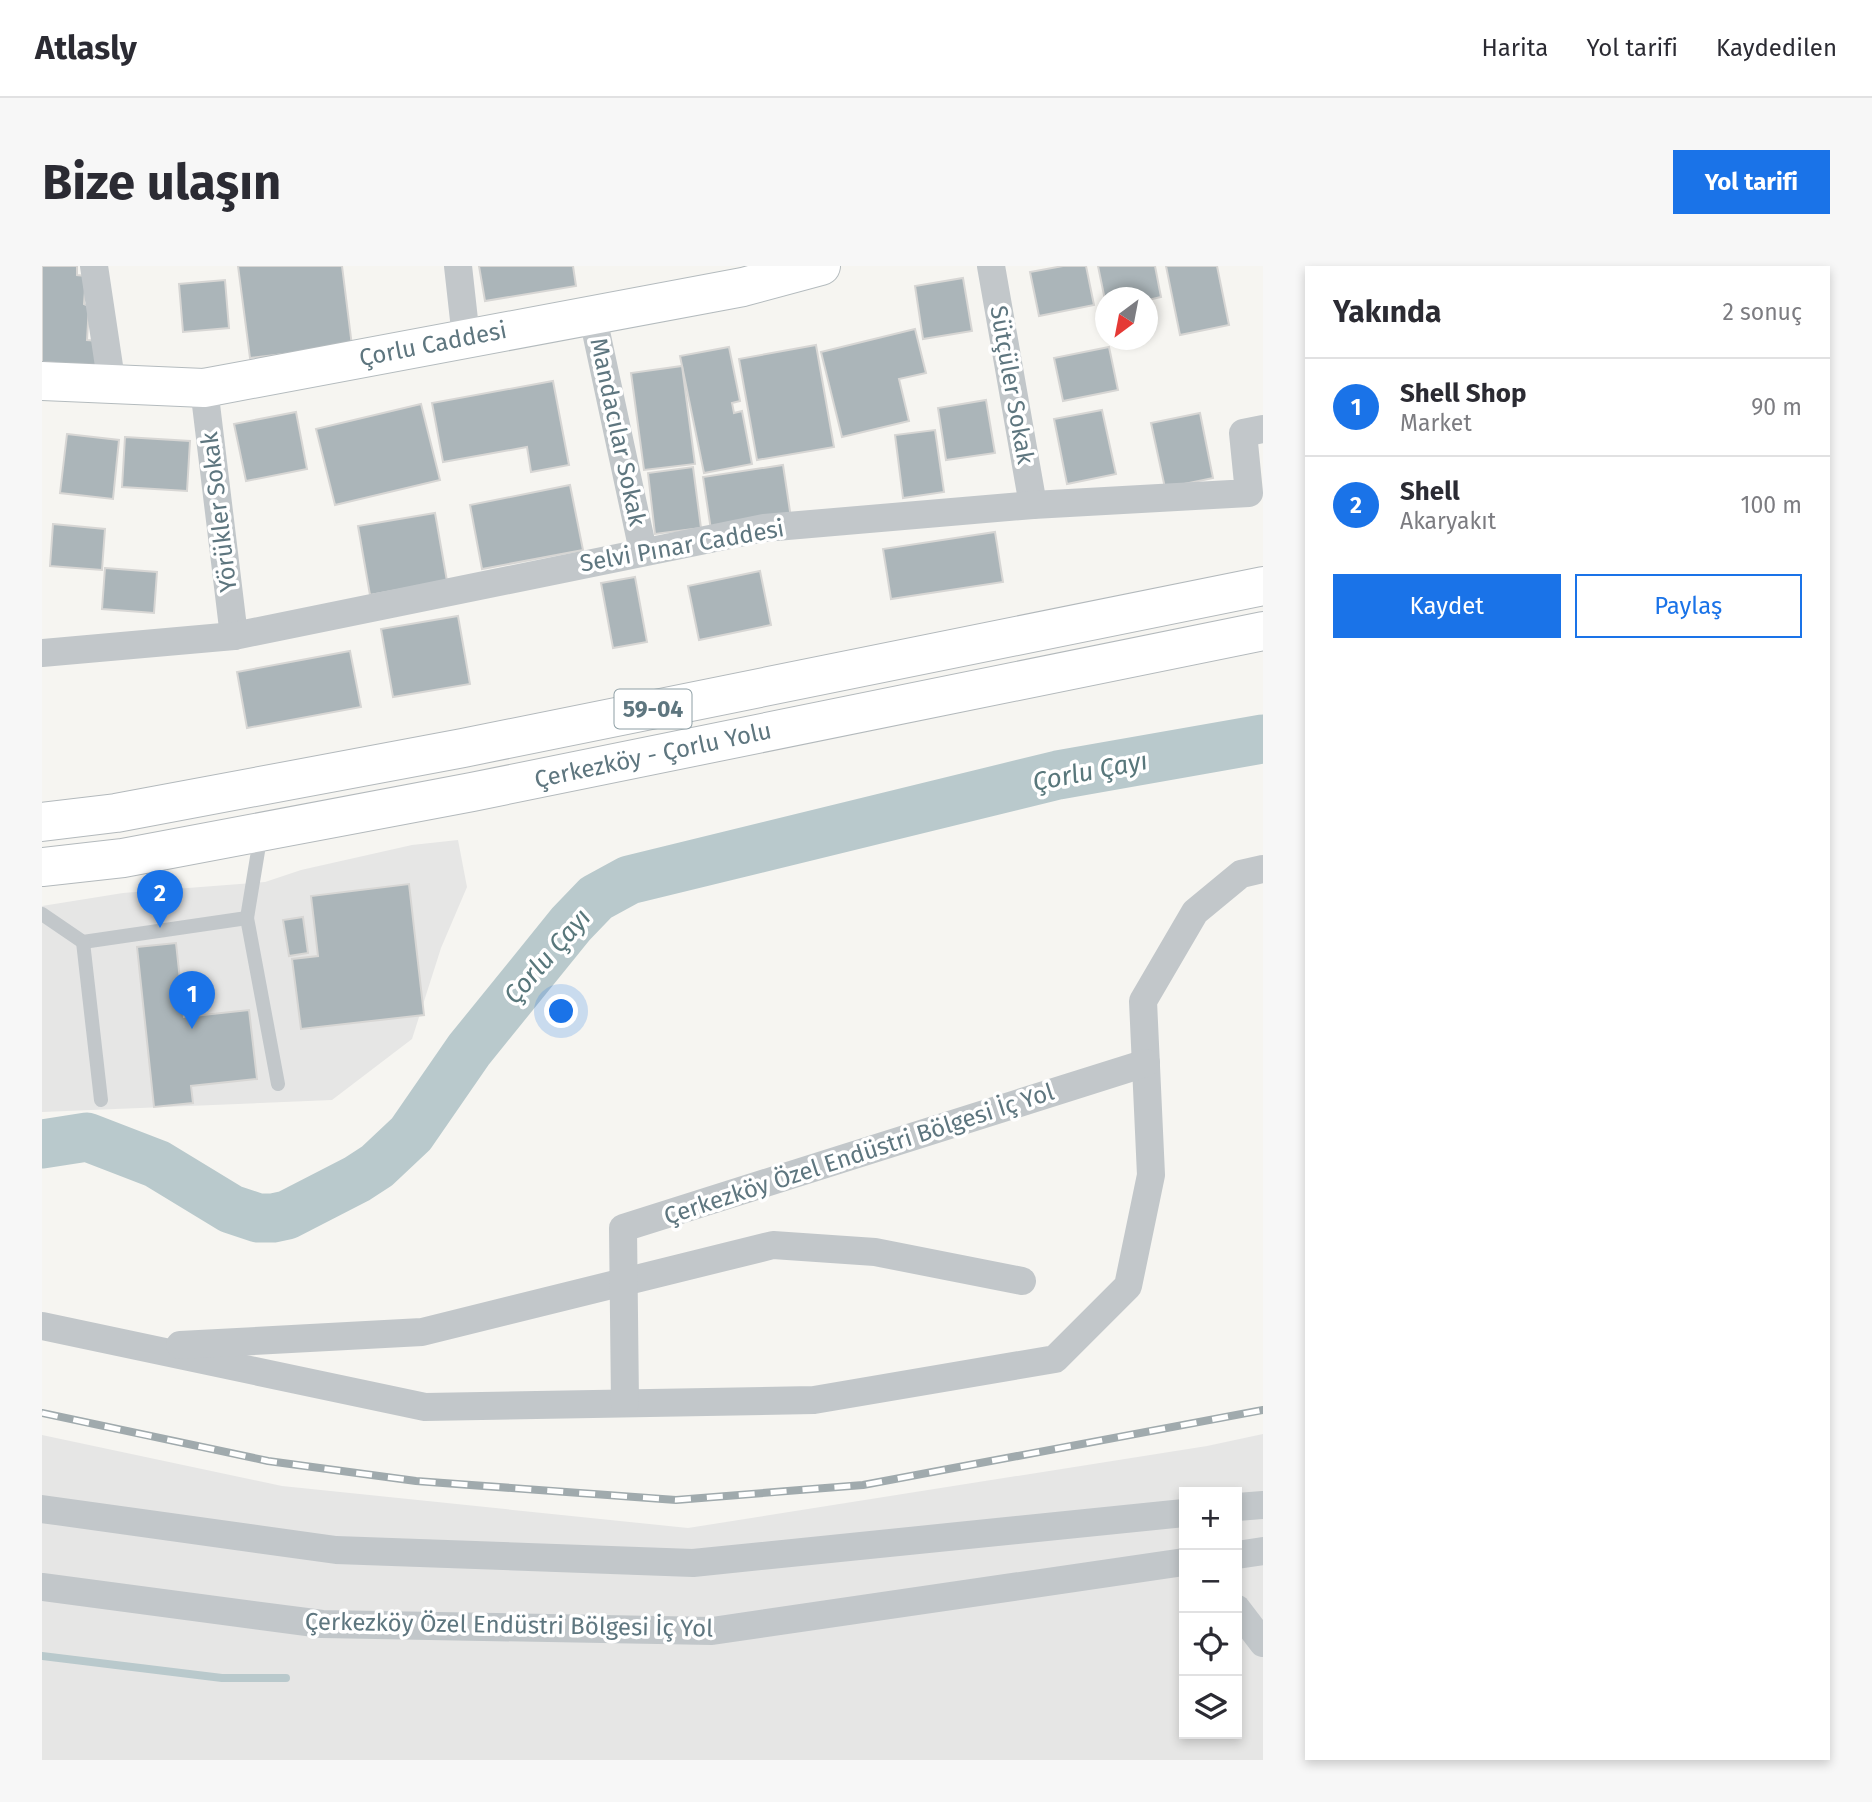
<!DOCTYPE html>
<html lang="tr">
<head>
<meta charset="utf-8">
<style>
  body { margin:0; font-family:"Fira Sans",sans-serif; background:#f7f7f7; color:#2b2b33 }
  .controls { position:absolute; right:21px; bottom:21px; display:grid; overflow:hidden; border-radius:0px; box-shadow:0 4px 10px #0003 }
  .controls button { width:63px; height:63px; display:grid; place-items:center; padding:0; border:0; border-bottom:2px solid #e1e1e2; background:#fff; color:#2b2b33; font:35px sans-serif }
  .compass { position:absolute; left:1053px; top:21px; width:63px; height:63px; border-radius:50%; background:#fff; box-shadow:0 4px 10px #0003; rotate:212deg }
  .you { position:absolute; left:520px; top:746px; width:24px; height:24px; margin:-18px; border:5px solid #fff; border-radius:50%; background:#1a73e8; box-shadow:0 0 0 10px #1a73e833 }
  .badge { display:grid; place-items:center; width:46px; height:46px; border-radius:50%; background:#1a73e8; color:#fff; font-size:23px; font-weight:700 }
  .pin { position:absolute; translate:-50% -58px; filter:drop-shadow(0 2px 4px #0008) }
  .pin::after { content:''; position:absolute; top:37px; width:24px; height:21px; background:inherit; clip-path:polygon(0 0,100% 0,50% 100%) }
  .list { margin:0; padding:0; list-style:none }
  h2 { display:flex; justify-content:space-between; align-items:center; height:91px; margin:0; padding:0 28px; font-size:30px }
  h2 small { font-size:23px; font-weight:400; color:#7c7c81 }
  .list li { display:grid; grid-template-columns:46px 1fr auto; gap:21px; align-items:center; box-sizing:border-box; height:98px; padding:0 28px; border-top:2px solid #e1e1e2 }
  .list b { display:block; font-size:26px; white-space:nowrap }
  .list p { margin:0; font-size:23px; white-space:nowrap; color:#7c7c81 }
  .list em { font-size:23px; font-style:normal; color:#7c7c81 }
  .actions { display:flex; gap:14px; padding:21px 28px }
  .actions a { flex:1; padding:16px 0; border:2px solid #1a73e8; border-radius:0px; text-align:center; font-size:24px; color:#1a73e8 }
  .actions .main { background:#1a73e8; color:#fff }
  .icon { flex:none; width:38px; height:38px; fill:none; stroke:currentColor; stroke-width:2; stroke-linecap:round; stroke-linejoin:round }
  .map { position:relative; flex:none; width:1221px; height:1494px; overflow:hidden; border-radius:0px }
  header { display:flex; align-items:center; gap:42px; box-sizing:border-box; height:98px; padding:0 35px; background:#fff; border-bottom:2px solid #e1e1e2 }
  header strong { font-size:33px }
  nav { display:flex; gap:38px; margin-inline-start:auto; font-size:24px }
  .intro { display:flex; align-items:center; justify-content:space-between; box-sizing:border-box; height:168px; padding:0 42px }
  h1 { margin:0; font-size:49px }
  .button { padding:18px 32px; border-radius:0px; background:#1a73e8; color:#fff; font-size:24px; font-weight:700 }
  main { display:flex; gap:42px; padding:0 42px }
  aside { flex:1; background:#fff; border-radius:0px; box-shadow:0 4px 10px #0003 }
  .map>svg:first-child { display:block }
  .built { fill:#e6e6e5; fill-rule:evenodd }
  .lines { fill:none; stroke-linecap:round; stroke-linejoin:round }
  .stream { stroke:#b9c9cc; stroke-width:8 }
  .river { stroke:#b9c9cc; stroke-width:49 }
  .building { fill:#abb5b9; stroke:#d7d6d4; stroke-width:2 }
  .secondary-casing { stroke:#b4bbbe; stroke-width:40 }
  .primary-casing { stroke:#b3b9bc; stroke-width:40 }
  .service { stroke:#c2c7ca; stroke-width:14 }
  .minor { stroke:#c2c7ca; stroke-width:28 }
  .secondary { stroke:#fff; stroke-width:38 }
  .primary { stroke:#fff; stroke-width:38 }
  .rail-casing { stroke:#a0aaad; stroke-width:8 }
  .rail { stroke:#fff; stroke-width:5; stroke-dasharray:16; stroke-linecap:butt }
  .labels { text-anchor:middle; stroke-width:7; stroke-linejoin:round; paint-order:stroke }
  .shield { fill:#fff; stroke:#8e9fa5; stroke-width:2 }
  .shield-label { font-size:23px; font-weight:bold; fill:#5e767f }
  .street-label { font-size:24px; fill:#5e767f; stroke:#fff }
  .water-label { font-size:26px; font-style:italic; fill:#58777b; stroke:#fff }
</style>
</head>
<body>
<header>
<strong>Atlasly</strong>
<nav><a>Harita</a><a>Yol tarifi</a><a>Kaydedilen</a></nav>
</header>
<div class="intro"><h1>Bize ulaşın</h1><a class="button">Yol tarifi</a></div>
<main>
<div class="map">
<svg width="1221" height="1494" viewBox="0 0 1221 1494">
  <rect width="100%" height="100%" fill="#f6f5f1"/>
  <g class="built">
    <polygon points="416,574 425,621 399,682 370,773 290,834 0,846 0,640 81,627 223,616 259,604 370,579"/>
    <path d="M1221 1168V1494H0V1169L240 1220 646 1262 1165 1180ZM1142 1226H1195V1468H1142Z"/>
  </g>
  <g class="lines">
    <polyline class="stream" points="0,1390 180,1412 244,1412"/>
    <polyline class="river" points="0,878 45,871 115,898 189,943 216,952 231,952 245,949 315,913 335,900 369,868 427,784 529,658 554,632 587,614 1016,509 1221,473"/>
  </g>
  <g class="building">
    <polygon points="0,0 35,0 35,9 44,10 42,38 47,40 45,74 57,75 55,100 0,96"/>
    <polygon points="196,0 300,0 310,80 208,92"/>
    <polygon points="437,0 531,0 534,20 443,35"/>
    <polygon points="1021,0 1044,0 1052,39 997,50 988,6"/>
    <polygon points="1056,0 1113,0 1119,31 1106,34 1064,32 1064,39"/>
    <polygon points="1124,0 1175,0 1187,59 1138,69"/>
    <polygon points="921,12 930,65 881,73 873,20"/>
    <polygon points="183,14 187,62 141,66 137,18"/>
    <polygon points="873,63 884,107 857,113 867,155 800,171 779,86"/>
    <polygon points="774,79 792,181 715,194 697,93"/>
    <polygon points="687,81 698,135 690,137 692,147 700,145 710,198 662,207 638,90"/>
    <polygon points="1067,81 1076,124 1021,135 1012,92"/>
    <polygon points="640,100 653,198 602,204 589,107"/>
    <polygon points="511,115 527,199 489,206 485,181 401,196 390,137"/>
    <polygon points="944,134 953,187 904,194 896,142"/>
    <polygon points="379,138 398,214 293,239 274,163"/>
    <polygon points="1060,144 1074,208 1025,218 1012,153"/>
    <polygon points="254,146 265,203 204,215 192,158"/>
    <polygon points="1158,147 1171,212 1123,222 1109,157"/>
    <polygon points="893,164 902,226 861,232 853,169"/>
    <polygon points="25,168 77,174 71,233 18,227"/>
    <polygon points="83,171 148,175 145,225 80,221"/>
    <polygon points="741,199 749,252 669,264 661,211"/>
    <polygon points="651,201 659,262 613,268 606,207"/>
    <polygon points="528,219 541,284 440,303 428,239"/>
    <polygon points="393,247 405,315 328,329 316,260"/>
    <polygon points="11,258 63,263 60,304 8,300"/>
    <polygon points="953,266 961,316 849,333 841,283"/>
    <polygon points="63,302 115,306 112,347 60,343"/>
    <polygon points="718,305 729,359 657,374 646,320"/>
    <polygon points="593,311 605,376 571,382 559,317"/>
    <polygon points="416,350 428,418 351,431 339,363"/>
    <polygon points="308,385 319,441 205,462 195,406"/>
    <polygon points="367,618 382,749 259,763 250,693 276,690 269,630"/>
    <polygon points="261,651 266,687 247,690 241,654"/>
    <polygon points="134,677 142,751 207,744 215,813 149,820 151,837 112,841 95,681"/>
  </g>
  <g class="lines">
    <defs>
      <polyline id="secondary" points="0,115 162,122 701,21 779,0"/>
      <g id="primary">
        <polyline points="0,556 74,547 421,482 1221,320"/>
        <polyline points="0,601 81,592 430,526 1221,365"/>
      </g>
    </defs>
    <use href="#secondary" class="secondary-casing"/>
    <use href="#primary" class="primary-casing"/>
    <g class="service">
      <polyline points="0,648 41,676 205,652 219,567"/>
      <polyline points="205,652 236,818"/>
      <polyline points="41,676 59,834"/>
    </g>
    <g class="minor">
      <polyline points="52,0 70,120"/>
      <polyline points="416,0 424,72"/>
      <polyline points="949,0 991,239"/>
      <polyline points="550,47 601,285"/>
      <polyline points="162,122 192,370"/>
      <polyline points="0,387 192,370 722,262 991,239 1207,227 1201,167 1221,163"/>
      <polyline points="0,1060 383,1141 772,1134 1013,1093 1086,1020 1109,909 1101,735 1153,646 1199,608 1221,603"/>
      <polyline points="138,1079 380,1066 731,979 833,986 980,1015"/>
      <polyline points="583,1137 581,962 1104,797"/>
      <polyline points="1195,1241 1221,1239"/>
      <polyline points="0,1243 294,1284 651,1297 1142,1247"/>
      <polyline points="1195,1289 1221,1285"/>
      <polyline points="0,1321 280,1358 670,1365 1142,1296"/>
      <polyline points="1195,1343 1221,1377"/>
    </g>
    <use href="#secondary" class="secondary"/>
    <use href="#primary" class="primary"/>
    <defs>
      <polyline id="rail" points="0,1147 226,1195 374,1215 634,1234 821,1219 1221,1144"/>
    </defs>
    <use href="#rail" class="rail-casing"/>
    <use href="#rail" class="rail"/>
  </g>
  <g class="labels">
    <rect class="shield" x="572.5" y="423.5" width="77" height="39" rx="5"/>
    <g class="shield-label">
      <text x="611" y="451">59-04</text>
    </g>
    <g class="street-label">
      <text transform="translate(391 78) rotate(-11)" y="8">Çorlu Caddesi</text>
      <text transform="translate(970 119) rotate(80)" y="8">Sütçüler Sokak</text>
      <text transform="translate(576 166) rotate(78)" y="8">Mandacılar Sokak</text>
      <text transform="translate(177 246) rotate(-97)" y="8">Yörükler Sokak</text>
      <text transform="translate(640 280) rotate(-10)" y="8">Selvi Pınar Caddesi</text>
      <text transform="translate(611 489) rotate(-12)" y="8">Çerkezköy - Çorlu Yolu</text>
      <text transform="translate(817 888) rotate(-18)" y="8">Çerkezköy Özel Endüstri Bölgesi İç Yol</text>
      <text transform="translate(467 1359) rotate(1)" y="8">Çerkezköy Özel Endüstri Bölgesi İç Yol</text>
    </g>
    <g class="water-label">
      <text transform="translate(1048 505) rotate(-11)" y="9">Çorlu Çayı</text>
      <text transform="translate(505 690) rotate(-49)" y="9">Çorlu Çayı</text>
    </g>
  </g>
</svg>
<div class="controls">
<button>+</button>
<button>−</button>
<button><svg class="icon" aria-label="locate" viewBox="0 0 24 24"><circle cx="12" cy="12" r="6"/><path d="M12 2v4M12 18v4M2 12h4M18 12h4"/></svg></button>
<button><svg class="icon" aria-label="layers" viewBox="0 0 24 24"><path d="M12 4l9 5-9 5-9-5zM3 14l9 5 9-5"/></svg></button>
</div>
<svg class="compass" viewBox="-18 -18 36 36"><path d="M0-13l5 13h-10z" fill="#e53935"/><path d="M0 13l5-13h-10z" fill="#7c7c81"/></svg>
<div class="you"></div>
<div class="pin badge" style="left:150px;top:763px">1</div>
<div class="pin badge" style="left:118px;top:662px">2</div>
</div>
<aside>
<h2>Yakında<small>2 sonuç</small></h2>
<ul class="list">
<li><span class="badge">1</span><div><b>Shell Shop</b><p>Market</p></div><em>90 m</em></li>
<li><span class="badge">2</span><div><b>Shell</b><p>Akaryakıt</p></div><em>100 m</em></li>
</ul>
<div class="actions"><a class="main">Kaydet</a><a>Paylaş</a></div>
</aside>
</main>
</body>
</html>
